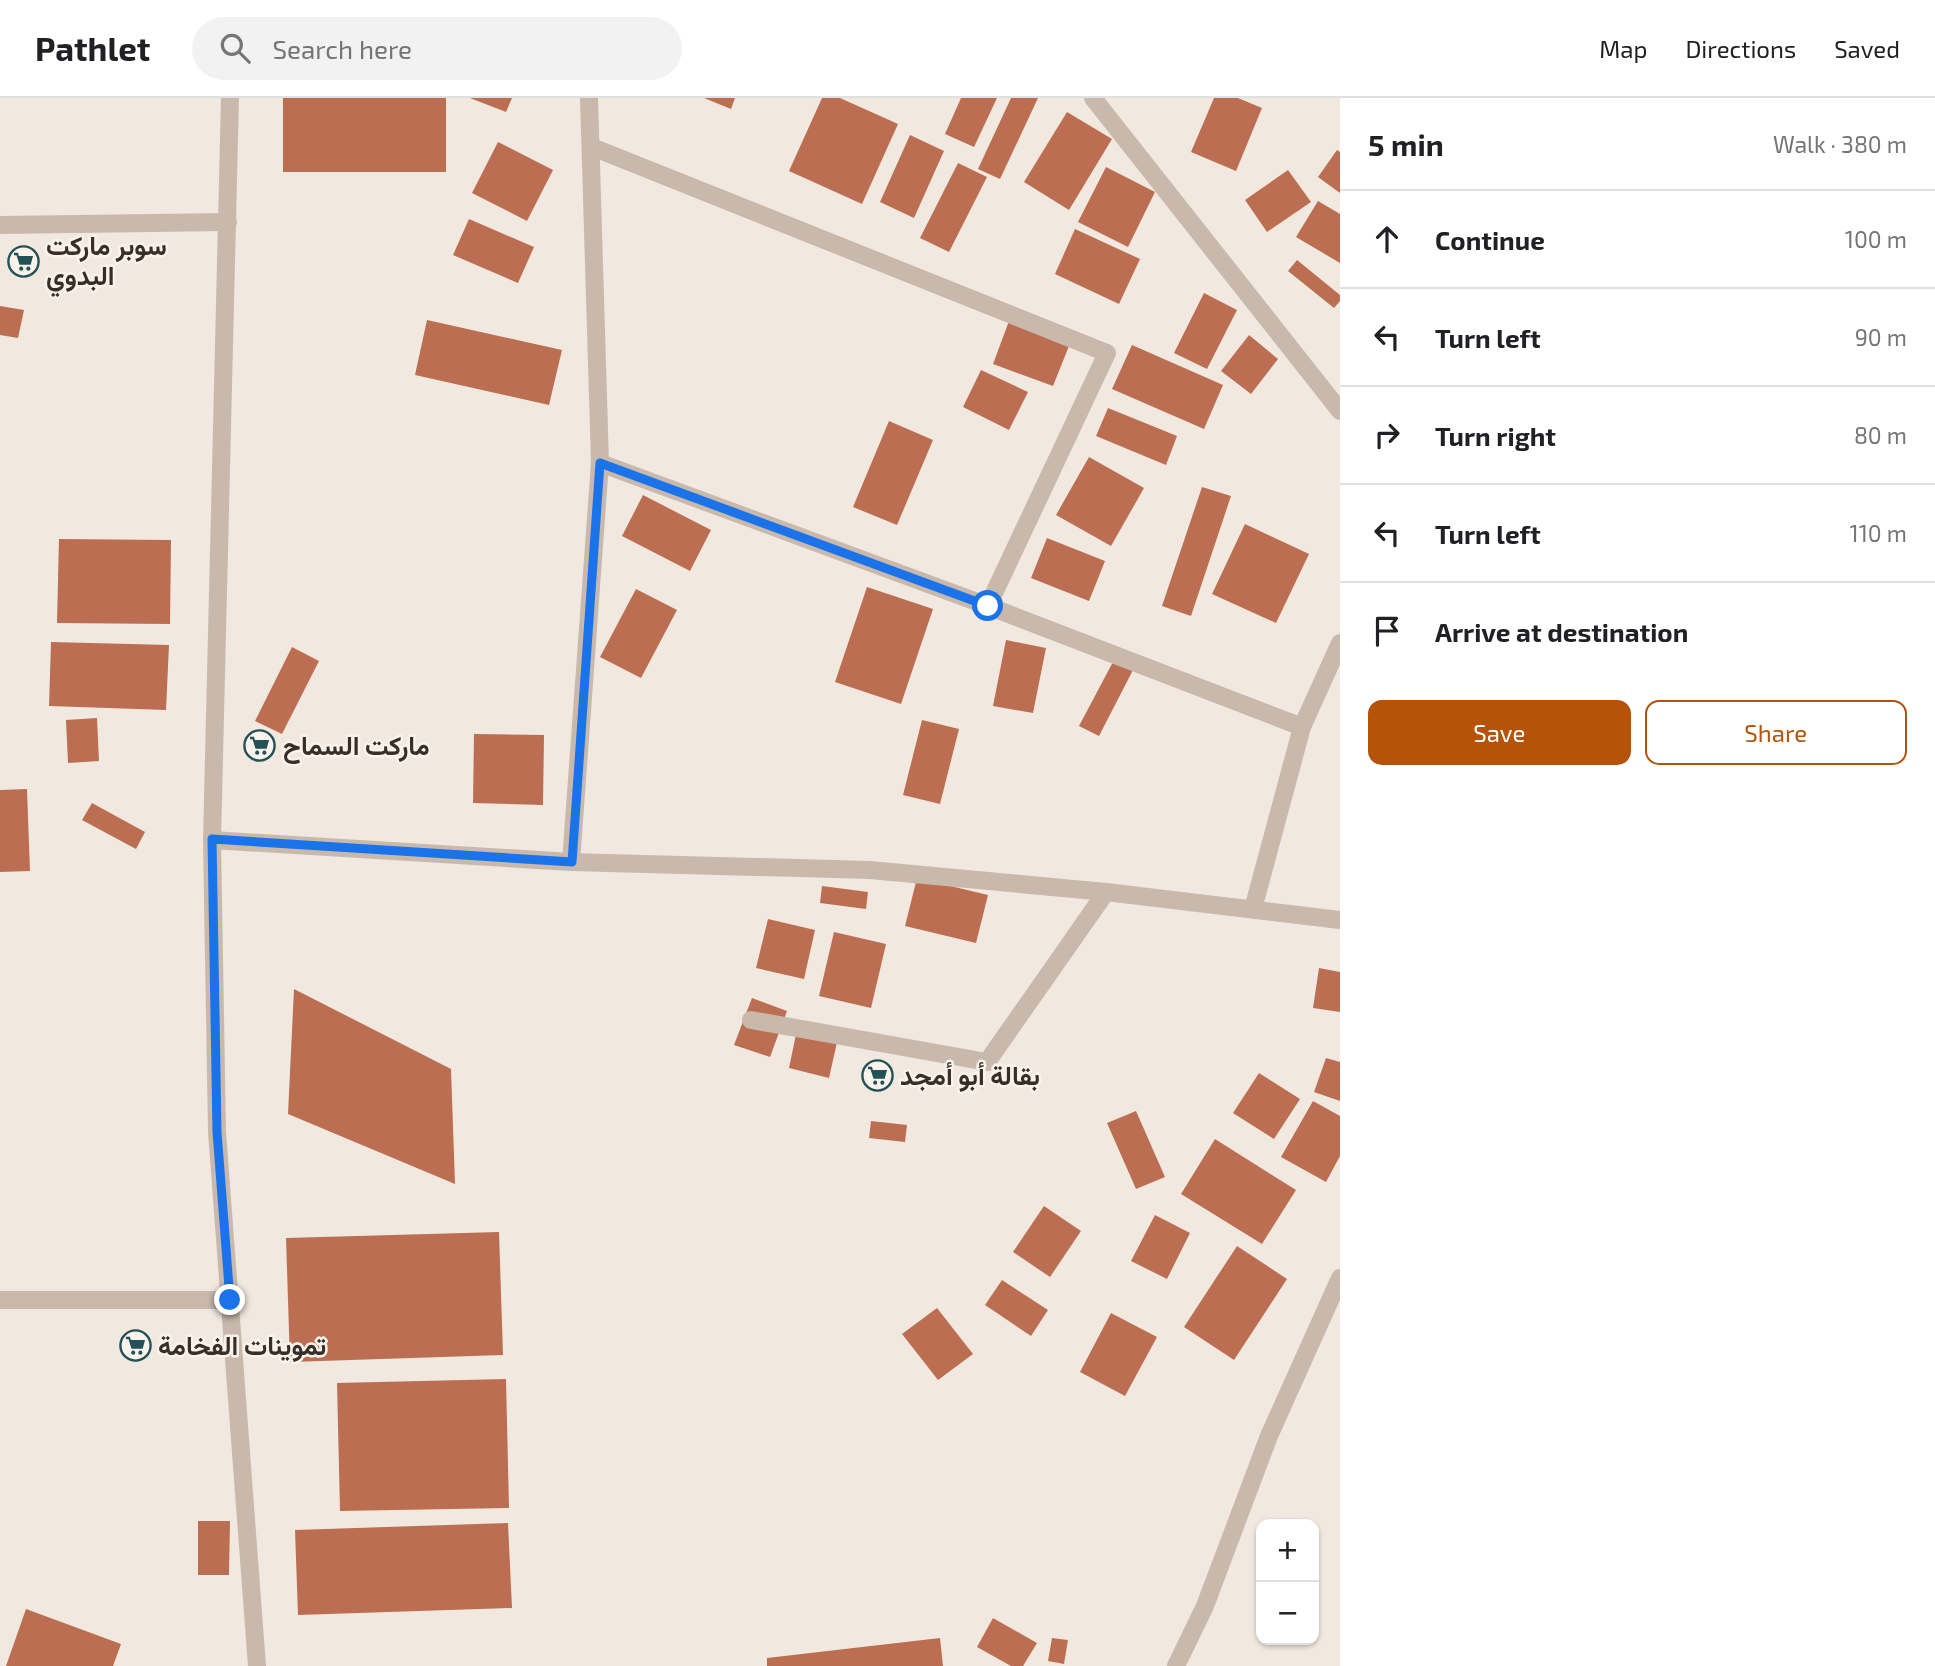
<!DOCTYPE html>
<html lang="en">
<head>
<meta charset="utf-8">
<style>
  body { margin:0; font-family:"Exo 2",Vazirmatn,sans-serif; background:#f2f2f2; color:#202124 }
  .controls { position:absolute; right:21px; bottom:21px; display:grid; overflow:hidden; border-radius:14px; box-shadow:0 2px 5px #0004 }
  .controls button { width:63px; height:63px; display:grid; place-items:center; padding:0; border:0; border-bottom:2px solid #e0e0e0; background:#fff; color:#202124; font:35px sans-serif }
  .stop { position:absolute; width:21px; height:21px; margin:-16px; border:5px solid #1a73e8; border-radius:50%; background:#fff }
  .stop.end { background:#1a73e8; border-color:#fff; box-shadow:0 2px 7px #0008 }
  .list { margin:0; padding:0; list-style:none }
  h2 { display:flex; justify-content:space-between; align-items:center; height:91px; margin:0; padding:0 28px; font-size:30px }
  h2 small { font-size:23px; font-weight:400; color:#757577 }
  .list li { display:grid; grid-template-columns:46px 1fr auto; gap:21px; align-items:center; box-sizing:border-box; height:98px; padding:0 28px; border-top:2px solid #e0e0e0 }
  .list b { display:block; font-size:26px; white-space:nowrap }
  .list em { font-size:23px; font-style:normal; color:#757577 }
  .actions { display:flex; gap:14px; padding:21px 28px }
  .actions a { flex:1; padding:16px 0; border:2px solid #b45309; border-radius:14px; text-align:center; font-size:24px; color:#b45309 }
  .actions .main { background:#b45309; color:#fff }
  .icon { flex:none; width:38px; height:38px; fill:none; stroke:currentColor; stroke-width:2; stroke-linecap:round; stroke-linejoin:round }
  .map { position:relative; flex:none; width:1340px; height:1568px; overflow:hidden }
  header { display:flex; align-items:center; gap:42px; box-sizing:border-box; height:98px; padding:0 35px; background:#fff; border-bottom:2px solid #e0e0e0 }
  header strong { font-size:33px }
  nav { display:flex; gap:38px; margin-inline-start:auto; font-size:24px }
  .search { width:490px; height:63px; background:#f2f2f2; display:flex; align-items:center; gap:18px; box-sizing:border-box; padding:0 24px; border-radius:38px; color:#757577; font-size:26px }
  main { display:flex }
  aside { flex:1; background:#fff }
  .map>svg:first-child { display:block }
  .building { fill:#bc6e52 }
  .lines { fill:none; stroke-linecap:round; stroke-linejoin:round }
  .street { stroke:#c8b9ac; stroke-width:18 }
  .route { stroke:#1a73e8; stroke-width:9 }
  .labels { text-anchor:middle; stroke-width:5; stroke-linejoin:round; paint-order:stroke }
  .poi-label { font-size:26px; font-weight:bold; fill:#372e2a; stroke:#f9f3eb; text-anchor:start }
</style>
</head>
<body>
<header>
<strong>Pathlet</strong>
<div class="search"><svg class="icon" aria-label="search" viewBox="0 0 24 24"><circle cx="10" cy="10" r="6"/><path d="M15 15l6 6"/></svg>Search here</div>
<nav><a>Map</a><a>Directions</a><a>Saved</a></nav>
</header>
<main>
<div class="map">
<svg width="1340" height="1568" viewBox="0 0 1340 1568">
  <rect width="100%" height="100%" fill="#f1e9df"/>
  <g class="building">
    <rect x="283" y="0" width="163" height="74"/>
    <polygon points="470,0 512,0 506,14"/>
    <polygon points="704,0 735,0 731,11"/>
    <polygon points="822,0 840,0 898,26 862,106 789,73"/>
    <polygon points="961,0 997,0 974,49 945,36"/>
    <polygon points="1011,0 1038,0 1000,81 978,71"/>
    <polygon points="1214,0 1238,0 1262,10 1236,73 1191,54"/>
    <polygon points="1067,14 1112,41 1069,112 1024,84"/>
    <polygon points="910,37 944,53 914,120 880,104"/>
    <polygon points="498,44 553,72 527,123 472,95"/>
    <polygon points="1337,52 1340,54 1340,95 1318,79"/>
    <polygon points="958,65 987,79 949,154 920,140"/>
    <polygon points="1106,69 1155,94 1128,149 1078,124"/>
    <polygon points="1288,72 1311,104 1267,134 1245,102"/>
    <polygon points="1318,103 1340,116 1340,165 1296,139"/>
    <polygon points="469,121 534,149 518,185 453,157"/>
    <polygon points="1075,131 1140,161 1119,206 1055,176"/>
    <polygon points="1297,162 1340,197 1340,203 1334,210 1288,173"/>
    <polygon points="1204,195 1237,212 1207,271 1174,255"/>
    <polygon points="0,208 24,212 18,240 0,237"/>
    <polygon points="1012,215 1073,238 1053,288 993,266"/>
    <polygon points="427,222 562,252 549,307 415,277"/>
    <polygon points="1249,237 1278,261 1251,296 1221,273"/>
    <polygon points="1132,247 1223,287 1204,331 1112,291"/>
    <polygon points="981,272 1028,294 1009,332 963,309"/>
    <polygon points="1108,310 1177,338 1166,367 1096,338"/>
    <polygon points="889,323 933,342 897,427 853,409"/>
    <polygon points="1089,359 1144,390 1111,448 1056,417"/>
    <polygon points="1202,389 1231,398 1191,518 1162,508"/>
    <polygon points="643,397 711,432 690,473 622,438"/>
    <polygon points="1245,426 1309,456 1276,525 1212,496"/>
    <polygon points="1047,440 1105,463 1089,503 1031,480"/>
    <polygon points="59,441 171,442 170,526 57,525"/>
    <polygon points="867,489 933,511 901,606 835,584"/>
    <polygon points="636,491 677,512 641,580 600,559"/>
    <polygon points="1006,542 1046,550 1033,615 993,608"/>
    <polygon points="51,544 169,547 166,612 49,608"/>
    <polygon points="292,549 319,563 282,636 255,623"/>
    <polygon points="1114,562 1133,572 1099,638 1079,628"/>
    <polygon points="97,620 99,663 68,665 66,622"/>
    <polygon points="922,622 959,631 940,706 903,697"/>
    <polygon points="474,636 544,637 543,707 473,705"/>
    <polygon points="27,691 30,773 0,774 0,692"/>
    <polygon points="92,705 145,734 136,751 82,722"/>
    <polygon points="917,780 988,797 976,845 905,828"/>
    <polygon points="822,788 868,794 866,811 820,805"/>
    <polygon points="768,821 815,832 804,881 756,870"/>
    <polygon points="834,834 886,846 871,910 819,898"/>
    <polygon points="1319,870 1340,874 1340,914 1313,910"/>
    <polygon points="294,891 451,971 455,1086 288,1016"/>
    <polygon points="752,900 787,913 770,959 734,947"/>
    <polygon points="799,922 840,931 829,980 789,970"/>
    <polygon points="1326,960 1340,964 1340,1003 1314,994"/>
    <polygon points="1259,975 1300,1001 1274,1041 1233,1015"/>
    <polygon points="1313,1003 1340,1018 1340,1058 1326,1084 1281,1059"/>
    <polygon points="1136,1013 1165,1079 1136,1091 1107,1025"/>
    <polygon points="871,1023 907,1027 905,1044 869,1040"/>
    <polygon points="1215,1041 1296,1092 1262,1146 1181,1096"/>
    <polygon points="1044,1108 1081,1133 1050,1179 1013,1154"/>
    <polygon points="1155,1117 1190,1135 1167,1181 1131,1163"/>
    <polygon points="499,1134 503,1257 290,1264 286,1140"/>
    <polygon points="1237,1148 1287,1181 1234,1262 1184,1229"/>
    <polygon points="1002,1182 1048,1212 1031,1238 985,1207"/>
    <polygon points="937,1210 973,1256 938,1282 902,1236"/>
    <polygon points="1111,1215 1157,1239 1125,1298 1080,1274"/>
    <polygon points="506,1281 509,1410 340,1413 337,1285"/>
    <polygon points="198,1423 230,1423 229,1477 198,1477"/>
    <polygon points="508,1425 512,1510 298,1517 295,1432"/>
    <polygon points="26,1511 121,1546 113,1568 6,1568"/>
    <polygon points="993,1520 1037,1545 1023,1568 1011,1568 977,1549"/>
    <polygon points="940,1540 943,1568 767,1568 767,1560"/>
    <polygon points="1052,1540 1068,1542 1064,1566 1048,1563"/>
  </g>
  <g class="lines">
    <g class="street">
      <polyline points="230,0 212,742 217,1034 257,1568"/>
      <polyline points="1093,0 1340,313"/>
      <polyline points="592,49 1107,255 988,508"/>
      <polyline points="0,127 228,124"/>
      <polyline points="600,365 988,508 1302,629 1253,811"/>
      <polyline points="1302,629 1340,545"/>
      <polyline points="212,742 571,764 870,772 1106,794 1340,822"/>
      <polyline points="571,764 600,365 589,0"/>
      <polyline points="751,922 987,964 1106,794"/>
      <polyline points="0,1202 230,1202"/>
      <polyline points="1176,1568 1205,1508 1269,1338 1340,1180"/>
    </g>
  </g>
  <g class="lines">
    <polyline class="route" points="230,1202 217,1034 212,741 572,764 600,365 988,508"/>
  </g>
  <defs>
    <symbol id="supermarket-ring" viewBox="-11 -11 22 22"><circle r="9.5" fill="#f9f3eb" stroke="#235155" stroke-width="1.5"/><path d="M-6-5.5h2.5l.6 2H6L4.5 2H-2.5L-4.4-4H-6ZM-1.5 3.2a1.3 1.3 0 1 0 .1 0ZM3 3.2a1.3 1.3 0 1 0 .1 0Z" fill="#235155"/></symbol>
  </defs>
  <g fill-rule="evenodd">
    <use href="#supermarket-ring" x="6" y="146" width="35" height="35"/>
    <use href="#supermarket-ring" x="242" y="630" width="35" height="35"/>
    <use href="#supermarket-ring" x="860" y="960" width="35" height="35"/>
    <use href="#supermarket-ring" x="118" y="1230" width="35" height="35"/>
  </g>
  <g class="labels">
    <g class="poi-label">
      <text x="46" y="157">سوبر ماركت<tspan x="46" dy="30">البدوي</tspan></text>
      <text x="283" y="657">ماركت السماح</text>
      <text x="900" y="987">بقالة أبو أمجد</text>
      <text x="158" y="1257">تموينات الفخامة</text>
    </g>
  </g>
</svg>
<div class="controls">
<button>+</button>
<button>−</button>
</div>
<div class="stop" style="left:988px;top:508px"></div>
<div class="stop end" style="left:230px;top:1202px"></div>
</div>
<aside>
<h2>5 min<small>Walk · 380 m</small></h2>
<ul class="list">
<li><svg class="icon" aria-label="ahead" viewBox="0 0 24 24"><path d="M12 20V5M6 11l6-6 6 6"/></svg><div><b>Continue</b></div><em>100 m</em></li>
<li><svg class="icon" aria-label="left" viewBox="0 0 24 24"><path d="M17 20v-9H6M10 6l-5 5 5 5"/></svg><div><b>Turn left</b></div><em>90 m</em></li>
<li><svg class="icon" aria-label="right" viewBox="0 0 24 24"><path d="M7 20v-9h11M14 6l5 5-5 5"/></svg><div><b>Turn right</b></div><em>80 m</em></li>
<li><svg class="icon" aria-label="left" viewBox="0 0 24 24"><path d="M17 20v-9H6M10 6l-5 5 5 5"/></svg><div><b>Turn left</b></div><em>110 m</em></li>
<li><svg class="icon" aria-label="arrive" viewBox="0 0 24 24"><path d="M6 21V4h12l-3 4 3 4H6"/></svg><div><b>Arrive at destination</b></div></li>
</ul>
<div class="actions"><a class="main">Save</a><a>Share</a></div>
</aside>
</main>
</body>
</html>
